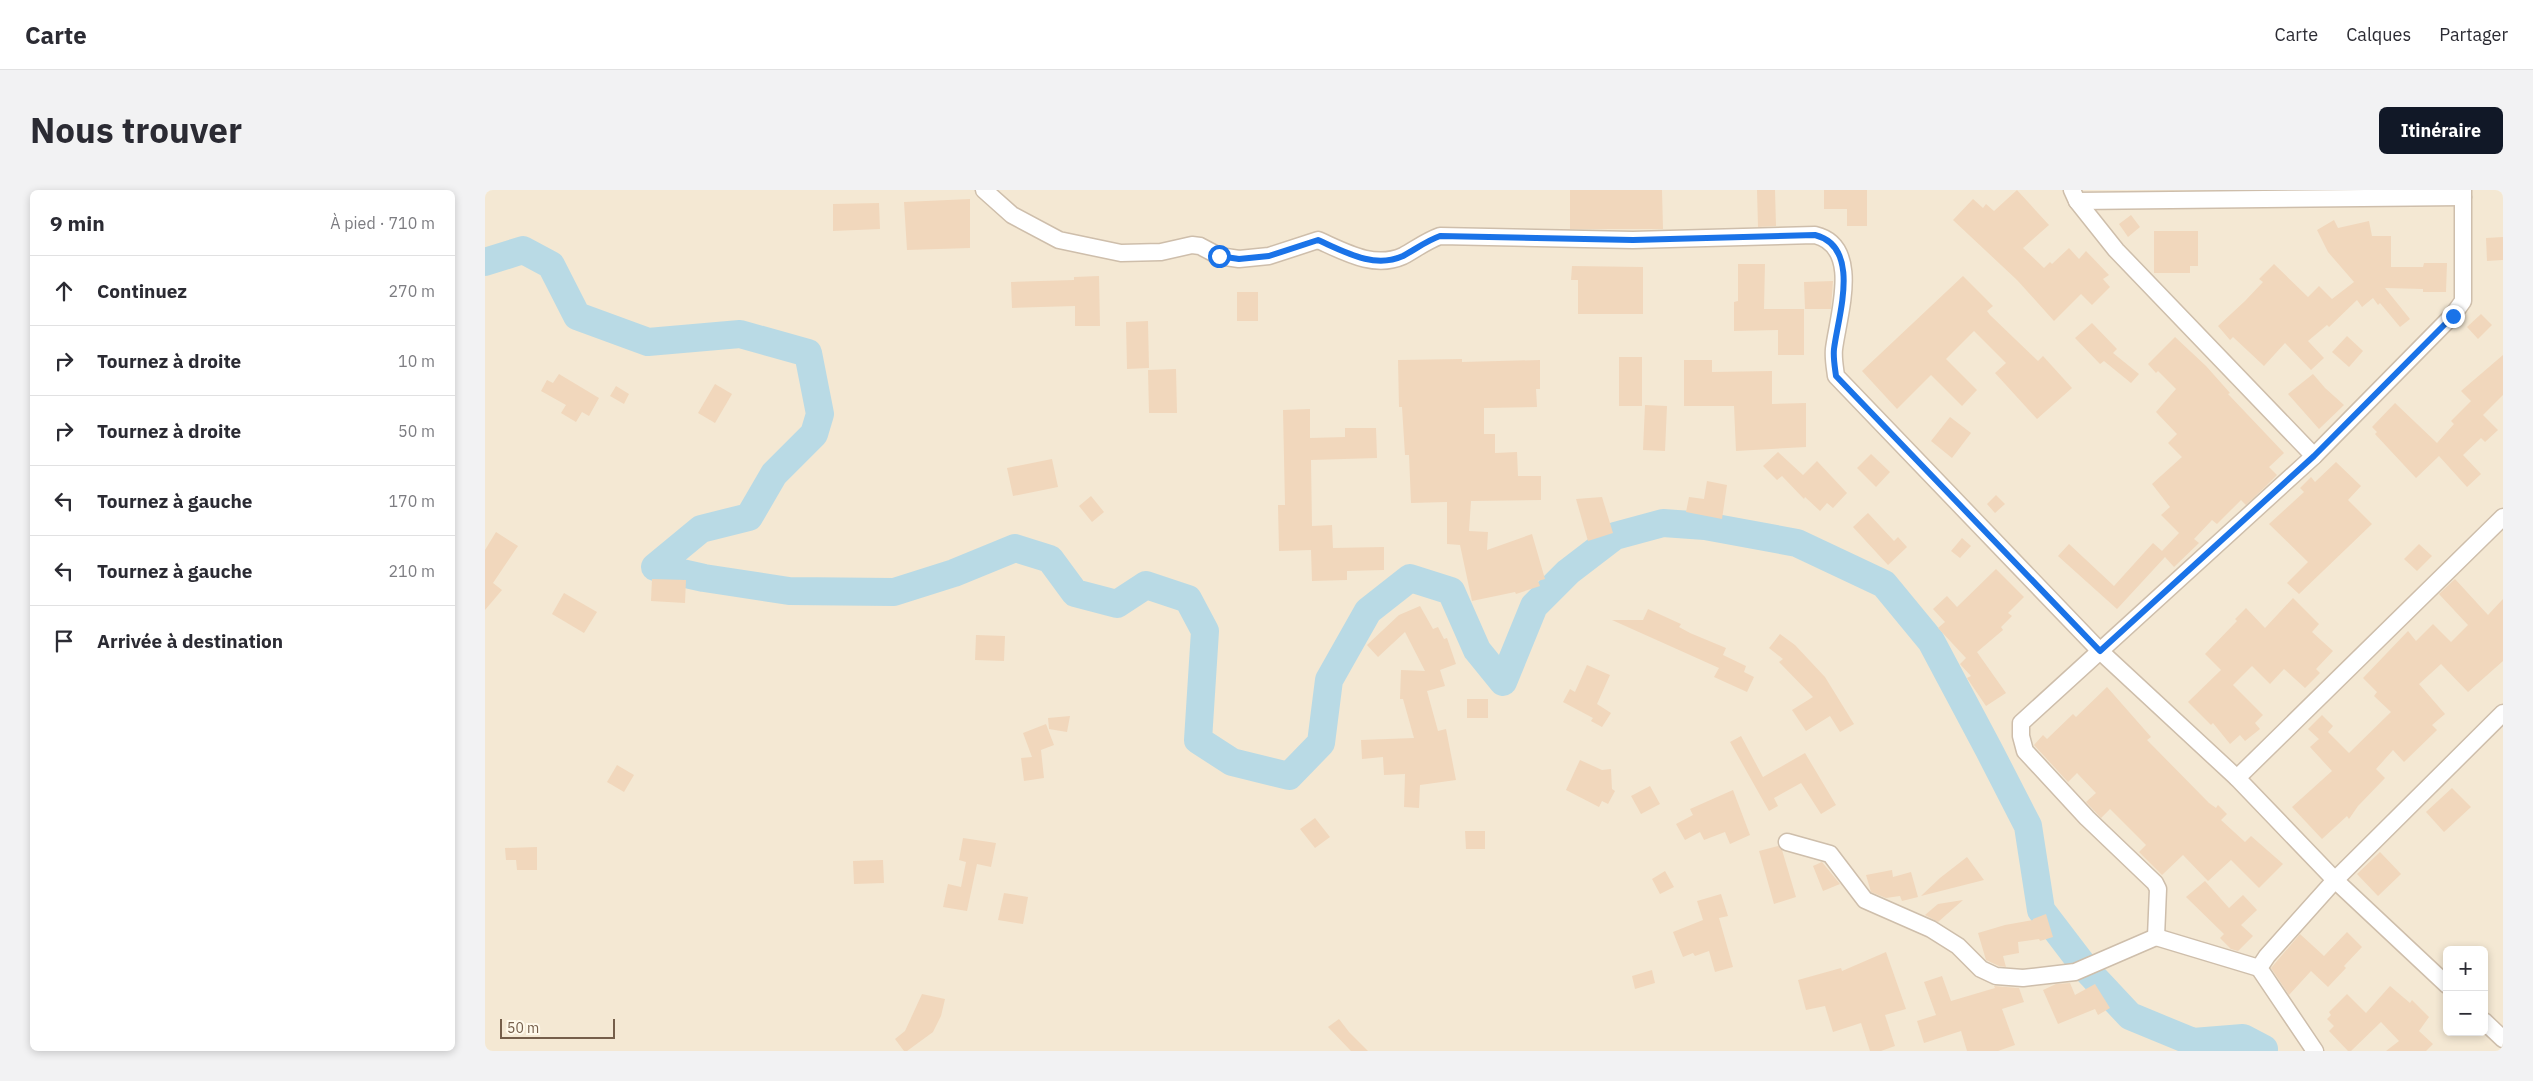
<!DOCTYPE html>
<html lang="fr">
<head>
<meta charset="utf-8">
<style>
  body { margin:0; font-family:"IBM Plex Sans",sans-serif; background:#f2f2f3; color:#2b2b33 }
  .controls { position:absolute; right:15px; bottom:15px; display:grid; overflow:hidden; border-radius:8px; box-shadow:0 2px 8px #0003 }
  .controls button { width:45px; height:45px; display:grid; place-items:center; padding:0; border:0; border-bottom:1px solid #e1e1e2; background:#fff; color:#2b2b33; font:25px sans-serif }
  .scale { position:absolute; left:15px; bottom:12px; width:115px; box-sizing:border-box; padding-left:5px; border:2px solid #755e4a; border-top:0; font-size:14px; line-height:18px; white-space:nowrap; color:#755e4a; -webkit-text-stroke:4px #fff9eb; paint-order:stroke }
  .stop { position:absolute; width:15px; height:15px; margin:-11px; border:4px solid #1a73e8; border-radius:50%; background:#fff }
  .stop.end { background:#1a73e8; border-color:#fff; box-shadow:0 1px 5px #0008 }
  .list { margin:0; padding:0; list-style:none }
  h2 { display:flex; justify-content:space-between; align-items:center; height:65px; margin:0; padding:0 20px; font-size:21px }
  h2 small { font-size:16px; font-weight:400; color:#7c7c81 }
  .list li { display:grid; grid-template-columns:32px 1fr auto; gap:15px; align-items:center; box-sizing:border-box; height:70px; padding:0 20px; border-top:1px solid #e1e1e2 }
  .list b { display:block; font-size:19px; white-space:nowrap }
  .list em { font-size:16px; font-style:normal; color:#7c7c81 }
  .icon { flex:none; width:28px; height:28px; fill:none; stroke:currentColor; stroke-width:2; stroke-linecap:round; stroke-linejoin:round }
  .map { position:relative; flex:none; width:2018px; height:861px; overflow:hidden; border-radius:8px }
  header { display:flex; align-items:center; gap:30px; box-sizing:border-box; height:70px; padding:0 25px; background:#fff; border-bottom:1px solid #e1e1e2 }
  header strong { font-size:24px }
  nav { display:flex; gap:28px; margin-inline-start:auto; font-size:18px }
  .intro { display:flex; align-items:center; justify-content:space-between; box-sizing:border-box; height:120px; padding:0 30px }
  h1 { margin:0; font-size:35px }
  .button { padding:12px 22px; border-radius:8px; background:#111827; color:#fff; font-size:18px; font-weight:700 }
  main { display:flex; gap:30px; padding:0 30px }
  aside { flex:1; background:#fff; border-radius:8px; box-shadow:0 2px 8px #0003 }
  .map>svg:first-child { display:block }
  .residential { fill:#f4e8d3; fill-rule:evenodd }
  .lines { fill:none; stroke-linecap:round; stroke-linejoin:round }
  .river { stroke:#b9dae5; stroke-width:28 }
  .building { fill:#f1d7bc }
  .minor-casing { stroke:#cebeab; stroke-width:19 }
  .minor { stroke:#fff; stroke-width:16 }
  .route { stroke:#1a73e8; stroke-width:6 }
</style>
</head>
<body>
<header>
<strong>Carte</strong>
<nav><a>Carte</a><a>Calques</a><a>Partager</a></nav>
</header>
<div class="intro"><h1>Nous trouver</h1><a class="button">Itinéraire</a></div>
<main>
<aside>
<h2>9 min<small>À pied · 710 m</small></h2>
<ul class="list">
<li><svg class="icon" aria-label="ahead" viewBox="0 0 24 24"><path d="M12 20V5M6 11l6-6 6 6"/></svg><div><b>Continuez</b></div><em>270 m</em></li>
<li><svg class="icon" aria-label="right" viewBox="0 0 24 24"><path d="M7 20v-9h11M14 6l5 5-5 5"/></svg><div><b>Tournez à droite</b></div><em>10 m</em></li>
<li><svg class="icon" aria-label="right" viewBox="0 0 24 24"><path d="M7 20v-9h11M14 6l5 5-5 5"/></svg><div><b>Tournez à droite</b></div><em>50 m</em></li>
<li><svg class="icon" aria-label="left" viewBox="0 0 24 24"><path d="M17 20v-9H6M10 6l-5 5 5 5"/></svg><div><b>Tournez à gauche</b></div><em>170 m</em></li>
<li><svg class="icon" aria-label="left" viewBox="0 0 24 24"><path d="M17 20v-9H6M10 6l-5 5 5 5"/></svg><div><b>Tournez à gauche</b></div><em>210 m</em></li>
<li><svg class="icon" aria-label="arrive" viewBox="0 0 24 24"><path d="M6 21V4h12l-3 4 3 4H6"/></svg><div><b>Arrivée à destination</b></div></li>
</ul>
</aside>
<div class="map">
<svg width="2018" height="861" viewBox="0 0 2018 861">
  <rect width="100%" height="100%" fill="#fcf6e5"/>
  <path class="residential" d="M0 0H2018V861H0ZM1962 760H1999V842H1962Z"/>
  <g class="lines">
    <polyline class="river" points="0,72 38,60 66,75 92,126 163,152 255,144 323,163 335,224 329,244 289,284 264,327 216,339 170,377 219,388 304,401 409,402 469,383 530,358 565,369 590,403 632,414 661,395 703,409 720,441 713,550 747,572 804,586 836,553 844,490 883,421 925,388 966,401 992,460 1018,492 1049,416 1083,382 1130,346 1178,333 1220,336 1312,353 1399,394 1446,451 1504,560 1543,636 1556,720 1601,779 1645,826 1708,852 1758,848 1779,859 1777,861"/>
  </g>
  <g class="building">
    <polygon points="1085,0 1177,0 1178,39 1085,39"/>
    <polygon points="1272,0 1290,0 1291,36 1273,37"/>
    <polygon points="1339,0 1382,0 1382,36 1362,36 1362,19 1339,19"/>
    <polygon points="1532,0 1564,35 1538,58 1559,78 1565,72 1567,74 1584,58 1594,69 1601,61 1624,85 1618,89 1625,97 1607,115 1596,104 1569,131 1532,90 1468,30 1488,9 1498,18 1501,14 1509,21"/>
    <polygon points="485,9 485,58 422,60 419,12"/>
    <polygon points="394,13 395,39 348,41 348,14"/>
    <polygon points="1646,25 1655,37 1643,47 1634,34"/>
    <polygon points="1849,30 1853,38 1884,31 1887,46 1906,46 1906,77 1938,77 1939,73 1962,73 1961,102 1938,102 1938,99 1900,98 1925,129 1915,137 1895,113 1893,115 1888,108 1877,117 1872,110 1844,137 1842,135 1823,151 1839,168 1826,180 1800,153 1779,176 1748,147 1745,150 1733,136 1760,111 1778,92 1774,89 1789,74 1823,107 1834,96 1847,109 1869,92 1843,62 1832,40"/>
    <polygon points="1669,41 1713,41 1713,76 1705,76 1705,83 1669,83"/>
    <polygon points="2018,47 2018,70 2002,71 2001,48"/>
    <polygon points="1253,74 1280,74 1279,119 1319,119 1319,165 1293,165 1293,140 1249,141 1249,112 1253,111"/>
    <polygon points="1087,76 1158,77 1158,124 1093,124 1093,90 1086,90"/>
    <polygon points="614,86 615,136 590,136 590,116 527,118 526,92 589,90 589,87"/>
    <polygon points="1478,86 1508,116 1502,121 1505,125 1553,171 1558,166 1587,198 1552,229 1510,183 1521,173 1489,141 1461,169 1492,200 1477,216 1446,185 1412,219 1377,181"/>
    <polygon points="1348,91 1346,119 1320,119 1319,92"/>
    <rect x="752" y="102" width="21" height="29"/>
    <polygon points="1996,124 2007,135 1993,149 1982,137"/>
    <polygon points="663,131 664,178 642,179 641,132"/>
    <polygon points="1607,133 1632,159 1628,163 1654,184 1646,193 1619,171 1615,174 1590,148"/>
    <polygon points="1862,146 1878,161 1864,177 1847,162"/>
    <polygon points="1690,147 1721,176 1745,203 1743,204 1799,263 1784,277 1792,285 1780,297 1761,315 1756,310 1732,334 1727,330 1709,349 1714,353 1689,377 1680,367 1632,419 1573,366 1584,354 1629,396 1668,353 1677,361 1694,343 1676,325 1685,317 1667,294 1697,267 1683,253 1692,244 1671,222 1691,199 1673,181 1671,183 1663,174"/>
    <polygon points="2018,165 2018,205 1998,225 2013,240 2000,252 1996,248 1978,265 1996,284 1982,297 1954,266 1931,288 1890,244 1892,242 1887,237 1910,213 1952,253 1969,234 1966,231 1986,211 1976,201"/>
    <rect x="1134" y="167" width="23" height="49"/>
    <polygon points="977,169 977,172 1055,170 1055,199 1051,199 1052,217 999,218 999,244 1010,244 1010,263 1032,262 1033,286 1056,286 1056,310 986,311 984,341 1003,342 1002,360 1047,344 1060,389 1053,391 1055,396 1031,404 1030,402 987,411 975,355 962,354 962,312 926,313 924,265 920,265 917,217 914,217 913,170"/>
    <polygon points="1199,170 1227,170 1227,182 1287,181 1287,214 1321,213 1321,257 1251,261 1249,216 1199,216"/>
    <polygon points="691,179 692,223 664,223 663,180"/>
    <polygon points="74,184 114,208 104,226 97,222 91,232 76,223 81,215 56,201 62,190 68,193"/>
    <polygon points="1828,184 1840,198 1859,215 1834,239 1803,204"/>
    <polygon points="230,194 247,204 230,233 213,223"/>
    <polygon points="131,196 144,204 139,214 125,206"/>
    <polygon points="1160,215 1182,216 1180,261 1158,260"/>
    <polygon points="825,219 825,248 860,247 860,238 891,238 892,268 826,270 827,336 847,335 848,358 899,357 899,380 862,381 862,390 827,391 826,360 794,361 793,315 800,315 798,220"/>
    <polygon points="1465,227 1486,243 1467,268 1446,251"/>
    <polygon points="1293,262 1318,285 1332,271 1362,303 1348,318 1342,313 1335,321 1320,307 1319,309 1297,286 1292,290 1278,276"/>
    <polygon points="1386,264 1405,282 1391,297 1372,278"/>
    <polygon points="567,269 573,297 528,306 522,278"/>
    <polygon points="1851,272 1876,296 1863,310 1887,334 1814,404 1802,393 1823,372 1784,334 1819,302 1815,298 1826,287 1830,292"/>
    <polygon points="1222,291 1242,295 1237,329 1201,322 1204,307 1219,309"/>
    <polygon points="1511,305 1520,314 1510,323 1502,314"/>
    <polygon points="606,306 619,322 607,332 594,316"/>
    <polygon points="1117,307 1128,343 1103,351 1091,309"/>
    <polygon points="1383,323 1409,351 1413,347 1422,357 1403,375 1368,337"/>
    <polygon points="11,342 33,356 8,393 17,400 0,420 0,360"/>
    <polygon points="1477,348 1486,356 1475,368 1466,361"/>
    <polygon points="1934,354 1947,366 1932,381 1919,369"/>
    <polygon points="1511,379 1539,407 1523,423 1527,426 1516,437 1518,440 1492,462 1521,503 1501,516 1482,488 1486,486 1475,474 1481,468 1453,438 1460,432 1448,419 1462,406 1472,417"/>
    <polygon points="167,389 201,390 200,413 166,411"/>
    <polygon points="1970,389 2003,425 2018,409 2018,471 1983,502 1956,474 1934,494 1960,524 1947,535 1952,540 1919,572 1908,560 1891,579 1900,588 1873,616 1864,629 1862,626 1837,649 1807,617 1847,581 1825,557 1834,549 1823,539 1837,525 1848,536 1843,542 1864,563 1906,522 1889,506 1892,502 1878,488 1923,441 1931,451 1948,434 1966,452 1983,435 1954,404"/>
    <polygon points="79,403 112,422 99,443 67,424"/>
    <polygon points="1808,408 1834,434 1827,442 1848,461 1831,479 1835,483 1820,498 1799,479 1785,494 1767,476 1748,495 1778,525 1770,533 1775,539 1760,551 1755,545 1745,554 1728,533 1726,535 1703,512 1736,480 1720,464 1752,431 1750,429 1761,418 1780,438"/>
    <polygon points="935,416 948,439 953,437 959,449 962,448 971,474 955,480 960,496 942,501 953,541 961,539 971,590 935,595 934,618 919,617 920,584 899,585 898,567 877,569 876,550 929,548 918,509 915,509 916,480 940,481 920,442 893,467 882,455 914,425"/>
    <polygon points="1163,419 1196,434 1194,437 1205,443 1241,458 1238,465 1261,476 1259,482 1269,487 1262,502 1229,487 1234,478 1127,430 1158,430"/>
    <polygon points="1295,444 1310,455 1340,487 1369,534 1355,542 1345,526 1321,541 1307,520 1328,507 1294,472 1298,469 1284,458"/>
    <polygon points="491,445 520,446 519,471 490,470"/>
    <polygon points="1102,475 1125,485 1112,514 1126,523 1117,537 1106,531 1108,528 1078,512 1085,499 1090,502"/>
    <polygon points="1622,497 1666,547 1662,550 1724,613 1731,618 1733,615 1742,624 1736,630 1760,652 1766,646 1798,674 1774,698 1746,670 1723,691 1698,665 1677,685 1654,662 1661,655 1625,619 1616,628 1601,612 1611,603 1592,583 1583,592 1549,555 1558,545 1562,549 1588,524 1591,527"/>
    <rect x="982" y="509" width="21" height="19"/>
    <polygon points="585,526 582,542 564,539 563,528"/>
    <polygon points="561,534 569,555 556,560 559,588 539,591 536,568 547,567 538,543"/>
    <polygon points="1256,546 1278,587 1320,563 1351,615 1336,624 1316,593 1289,608 1293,616 1284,621 1245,552"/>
    <polygon points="1095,570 1117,580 1126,579 1127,599 1130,601 1123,614 1117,611 1114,617 1081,600"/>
    <polygon points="132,575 149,585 139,602 122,592"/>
    <polygon points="1165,596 1175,614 1156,624 1146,606"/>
    <polygon points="1967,598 1986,617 1959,642 1941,622"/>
    <polygon points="1248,600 1265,645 1245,654 1240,642 1219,650 1215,642 1200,650 1191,634 1208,625 1205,619"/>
    <polygon points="830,628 845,647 830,658 815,639"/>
    <polygon points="980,641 1000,641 1000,659 981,659"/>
    <polygon points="478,648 511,653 506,677 492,674 482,721 458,717 463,694 476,697 481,672 474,670"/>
    <polygon points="1293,656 1297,660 1311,707 1289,714 1274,661"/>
    <polygon points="52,657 52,680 32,680 31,670 21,670 20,658"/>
    <polygon points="1895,662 1916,684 1893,706 1872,684"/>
    <polygon points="1482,667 1499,690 1436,706 1455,688"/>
    <polygon points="398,670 399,693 369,694 368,671"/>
    <polygon points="1337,672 1355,694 1338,701 1328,676"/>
    <polygon points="1407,680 1408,687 1426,682 1433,707 1417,711 1415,706 1401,708 1386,702 1381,685"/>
    <polygon points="1180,681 1189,697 1175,704 1167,689"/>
    <polygon points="1720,691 1744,718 1758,705 1772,720 1756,735 1768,746 1753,761 1746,759 1735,748 1739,744 1701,707"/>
    <polygon points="519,703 543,707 538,734 513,730"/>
    <polygon points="1236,704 1243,726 1234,728 1248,777 1230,782 1224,761 1210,766 1208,763 1198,767 1188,742 1218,730 1212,711"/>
    <polygon points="1478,710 1453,732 1440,725 1453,714"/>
    <polygon points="1561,724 1568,747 1555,751 1554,749 1533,752 1534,763 1518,766 1521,777 1514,776 1501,770 1493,743 1520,735 1548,730 1548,729"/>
    <polygon points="1862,742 1877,757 1859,776 1861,778 1843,797 1826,781 1804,805 1786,778 1815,744 1839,766"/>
    <polygon points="1401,762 1421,819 1400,825 1410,856 1396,861 1385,861 1376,833 1348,842 1340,816 1321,820 1313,790 1356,778 1357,781"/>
    <polygon points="1167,780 1170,793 1150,799 1147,786"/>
    <polygon points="1457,786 1466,811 1510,798 1509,796 1534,798 1539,812 1517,819 1530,855 1513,861 1482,861 1476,841 1439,853 1432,831 1451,825 1439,792"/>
    <polygon points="1585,793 1590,805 1610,794 1625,818 1613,825 1610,819 1573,834 1558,800 1571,794"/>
    <polygon points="1905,796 1925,813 1927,810 1944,827 1934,841 1948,854 1941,861 1901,861 1914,851 1896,832 1866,861 1863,861 1844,841 1849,836 1842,829 1846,825 1844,822 1862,804 1881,823"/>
    <polygon points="437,804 460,809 456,826 448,842 422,861 419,861 410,849 420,841"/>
    <polygon points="854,829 864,842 883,861 866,861 843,837"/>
  </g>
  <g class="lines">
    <defs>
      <g id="minor">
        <path d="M499 0 527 25 574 50 636 63 676 62 707 55 715 56 734 66 754 69 784 66 833 50C860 62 889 79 918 66 931 59 941 51 955 46L1148 50 1330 45C1377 56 1353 126 1349 159 1348 168 1350 178 1351 186L1615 461 1752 588 1850 690 1962 795"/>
        <polyline points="1587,0 1592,11 1631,60 1829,266"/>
        <polyline points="1592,11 1978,7"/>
        <polyline points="1752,588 2018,327"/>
        <polyline points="1302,652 1345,664 1380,710 1446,739 1473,756 1496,779 1511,786 1538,788 1590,782 1671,747 1774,778"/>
        <polyline points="1671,747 1673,699 1670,693 1602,628 1540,561 1536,546 1536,533 1829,266 1968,125 1978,111 1978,0"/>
        <polyline points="1999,831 2018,849"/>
        <polyline points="1830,861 1774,778 1782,766 1850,690 2018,523"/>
      </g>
    </defs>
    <use href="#minor" class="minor-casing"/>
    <use href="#minor" class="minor"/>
  </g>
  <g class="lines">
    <path class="route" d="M734 66 754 69 784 66 833 50C860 62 889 79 918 66 931 59 941 51 955 46L1148 50 1330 45C1377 57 1353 126 1349 159 1348 168 1350 178 1351 186L1615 461 1829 266 1968 126"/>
  </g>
</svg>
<div class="controls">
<button>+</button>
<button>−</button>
</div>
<div class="scale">50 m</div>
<div class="stop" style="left:734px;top:66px"></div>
<div class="stop end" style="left:1968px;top:126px"></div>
</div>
</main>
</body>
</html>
